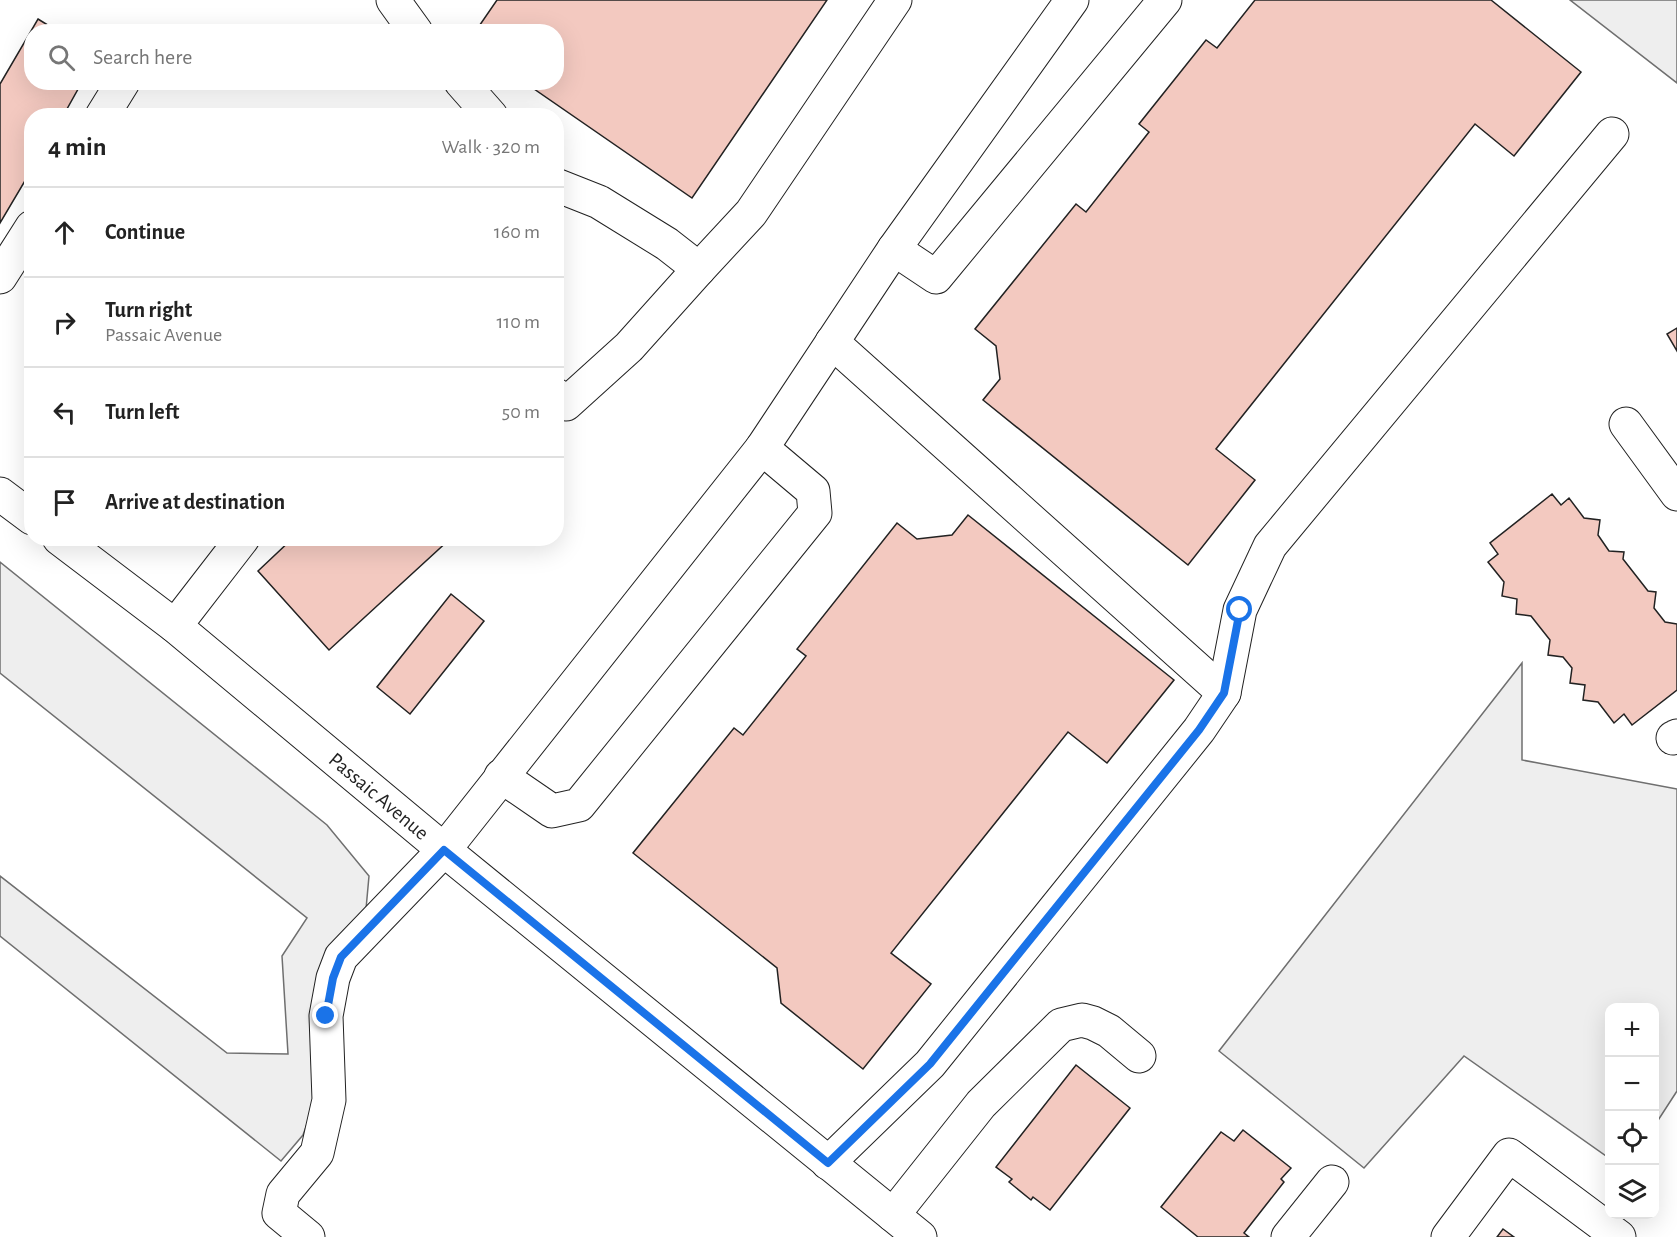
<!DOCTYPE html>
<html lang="en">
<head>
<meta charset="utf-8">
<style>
  body { margin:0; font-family:"Alegreya Sans",sans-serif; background:#f2f2f2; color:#222 }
  .controls { position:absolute; right:18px; bottom:18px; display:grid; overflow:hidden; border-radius:12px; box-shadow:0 6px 24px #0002 }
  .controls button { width:54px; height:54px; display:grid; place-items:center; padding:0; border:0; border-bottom:2px solid #e0e0e0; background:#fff; color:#222; font:30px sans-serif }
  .stop { position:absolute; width:18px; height:18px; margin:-14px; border:4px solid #1a73e8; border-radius:50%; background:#fff }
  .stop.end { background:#1a73e8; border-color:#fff; box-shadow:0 2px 6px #0008 }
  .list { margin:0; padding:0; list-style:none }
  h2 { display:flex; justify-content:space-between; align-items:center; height:78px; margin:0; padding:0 24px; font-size:26px }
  h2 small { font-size:20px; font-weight:400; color:#767676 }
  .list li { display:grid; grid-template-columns:39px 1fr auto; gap:18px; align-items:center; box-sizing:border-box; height:90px; padding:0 24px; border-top:2px solid #e0e0e0 }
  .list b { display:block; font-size:22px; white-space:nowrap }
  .list p { margin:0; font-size:20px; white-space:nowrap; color:#767676 }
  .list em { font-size:20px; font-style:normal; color:#767676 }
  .icon { flex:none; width:33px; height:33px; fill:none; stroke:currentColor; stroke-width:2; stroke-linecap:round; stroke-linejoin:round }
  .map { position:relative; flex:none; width:1677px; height:1237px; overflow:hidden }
  .search { position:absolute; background:#fff; box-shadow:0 6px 24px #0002; left:24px; top:24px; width:540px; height:66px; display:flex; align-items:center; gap:15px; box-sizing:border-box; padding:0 21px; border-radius:24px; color:#767676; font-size:22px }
  .panel { position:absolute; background:#fff; box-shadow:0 6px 24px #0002; left:24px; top:108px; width:540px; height:438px; border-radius:24px }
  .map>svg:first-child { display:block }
  .green { fill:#eee; stroke:#6f6f6f; stroke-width:1.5 }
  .building { fill:#f3c9c0; stroke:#222; stroke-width:1.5 }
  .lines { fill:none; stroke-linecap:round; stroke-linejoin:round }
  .minor-casing { stroke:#222; stroke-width:35 }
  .major-casing { stroke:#222; stroke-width:35 }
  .minor { stroke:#fff; stroke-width:33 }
  .major { stroke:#fff; stroke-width:33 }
  .route { stroke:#1a73e8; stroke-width:8 }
  .labels { text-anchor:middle; stroke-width:4.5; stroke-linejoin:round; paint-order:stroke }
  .street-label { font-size:21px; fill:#222; stroke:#fff }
</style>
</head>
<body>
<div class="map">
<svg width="1677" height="1237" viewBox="0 0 1677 1237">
  <rect width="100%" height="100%" fill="#fff"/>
  <g class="green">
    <polygon points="1570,0 1677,0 1677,83"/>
    <polygon points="0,562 327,825 369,876 366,909 318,1094 303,1135 281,1161 0,936 0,876 227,1053 288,1054 282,956 307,918 0,673"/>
    <polygon points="1522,663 1522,760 1677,789 1677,1091 1655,1125 1654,1008 1610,1008 1609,1158 1464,1056 1364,1168 1219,1051"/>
  </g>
  <g class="building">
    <polygon points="497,0 827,0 692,198 524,82 556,82 556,32 475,32"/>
    <polygon points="1255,0 1491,0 1581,72 1514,156 1475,124 1216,449 1255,480 1188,565 983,400 1000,379 996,346 975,329 1076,204 1086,212 1149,132 1139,124 1206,40 1217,48"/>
    <polygon points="38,19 59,32 32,32 32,82 82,82 63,116 32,116 32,169 0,223 0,84"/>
    <polygon points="1677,328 1677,351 1667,334"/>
    <polygon points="1552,494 1561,505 1569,498 1584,518 1600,520 1598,535 1609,551 1624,552 1623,559 1648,591 1656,592 1654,608 1665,622 1677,624 1677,690 1632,725 1624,714 1614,723 1598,702 1583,700 1585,685 1570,683 1572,668 1563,657 1548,655 1550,640 1531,616 1516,614 1517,599 1502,596 1504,582 1488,562 1498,554 1490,543"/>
    <polygon points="968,515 1174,680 1107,763 1068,732 891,953 931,984 863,1069 781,1003 777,968 633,853 734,728 743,735 806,656 797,649 897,523 917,539 952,535"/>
    <polygon points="293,538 451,538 329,650 258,571"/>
    <polygon points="451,594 484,621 410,714 377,687"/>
    <polygon points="1076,1065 1130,1108 1050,1210 1033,1197 1031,1200 1009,1182 1012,1179 996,1167"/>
    <polygon points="1243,1130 1291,1168 1281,1179 1284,1182 1244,1233 1249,1237 1198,1237 1161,1207 1221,1132 1234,1141"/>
    <polygon points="1503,1229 1514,1237 1497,1237"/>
  </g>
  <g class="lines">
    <defs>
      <g id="minor">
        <polyline points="393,0 416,32"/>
        <polyline points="461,82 491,116"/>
        <polyline points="102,116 123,82"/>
        <polyline points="556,185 599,202 667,244 699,269 751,213 895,0"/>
        <polyline points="894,249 936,277 1165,0"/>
        <polyline points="0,277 32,227"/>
        <polyline points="832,342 1224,693"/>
        <polyline points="556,395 566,404 629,347 699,269"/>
        <polyline points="1626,424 1677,494"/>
        <polyline points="175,626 243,538"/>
        <polyline points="1673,738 1677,736"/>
        <polyline points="501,776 552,811 579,805 815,513 813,491 762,448"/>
        <polyline points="828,1163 930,1064 1199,730 1224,693 1240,610 1270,546 1612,134"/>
        <polyline points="893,1215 981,1104 1061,1025 1082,1020 1093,1023 1109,1031 1139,1056"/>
        <polyline points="308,1237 279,1213 283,1194 317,1153 329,1100 326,1016 333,978 341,957 444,850 762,448 894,249 1072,0"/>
        <polyline points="1288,1237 1332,1182"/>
        <polyline points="1448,1237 1509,1155 1619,1237"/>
      </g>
      <g id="major">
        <polyline points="0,494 32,518"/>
        <polyline points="59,538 175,626 444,850 920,1237"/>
      </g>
    </defs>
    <use href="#minor" class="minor-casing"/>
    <use href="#major" class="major-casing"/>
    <use href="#minor" class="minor"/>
    <use href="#major" class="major"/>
  </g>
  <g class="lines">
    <polyline class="route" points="326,1016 333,978 341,957 444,850 828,1163 930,1064 1199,730 1224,693 1240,610"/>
  </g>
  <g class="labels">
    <g class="street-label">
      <text transform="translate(379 796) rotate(40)" y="7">Passaic Avenue</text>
    </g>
  </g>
</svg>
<div class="controls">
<button>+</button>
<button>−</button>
<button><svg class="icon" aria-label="locate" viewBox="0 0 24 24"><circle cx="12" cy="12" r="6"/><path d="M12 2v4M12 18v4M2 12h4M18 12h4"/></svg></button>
<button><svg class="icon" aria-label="layers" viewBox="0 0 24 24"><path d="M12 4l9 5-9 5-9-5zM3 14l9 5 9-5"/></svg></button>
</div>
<div class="stop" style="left:1240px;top:610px"></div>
<div class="stop end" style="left:326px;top:1016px"></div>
<div class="search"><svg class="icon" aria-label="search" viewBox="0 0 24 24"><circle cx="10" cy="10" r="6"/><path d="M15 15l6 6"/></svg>Search here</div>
<section class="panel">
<h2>4 min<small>Walk · 320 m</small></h2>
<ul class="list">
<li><svg class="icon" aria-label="ahead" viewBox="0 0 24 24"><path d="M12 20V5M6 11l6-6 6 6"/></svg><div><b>Continue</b></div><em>160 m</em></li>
<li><svg class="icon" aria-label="right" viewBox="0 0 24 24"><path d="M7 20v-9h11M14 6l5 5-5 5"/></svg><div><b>Turn right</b><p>Passaic Avenue</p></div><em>110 m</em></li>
<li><svg class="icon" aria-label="left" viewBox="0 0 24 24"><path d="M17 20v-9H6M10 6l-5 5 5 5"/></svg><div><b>Turn left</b></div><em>50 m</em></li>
<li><svg class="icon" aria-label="arrive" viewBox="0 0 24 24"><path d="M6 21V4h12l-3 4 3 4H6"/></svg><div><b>Arrive at destination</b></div></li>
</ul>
</section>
</div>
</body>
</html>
